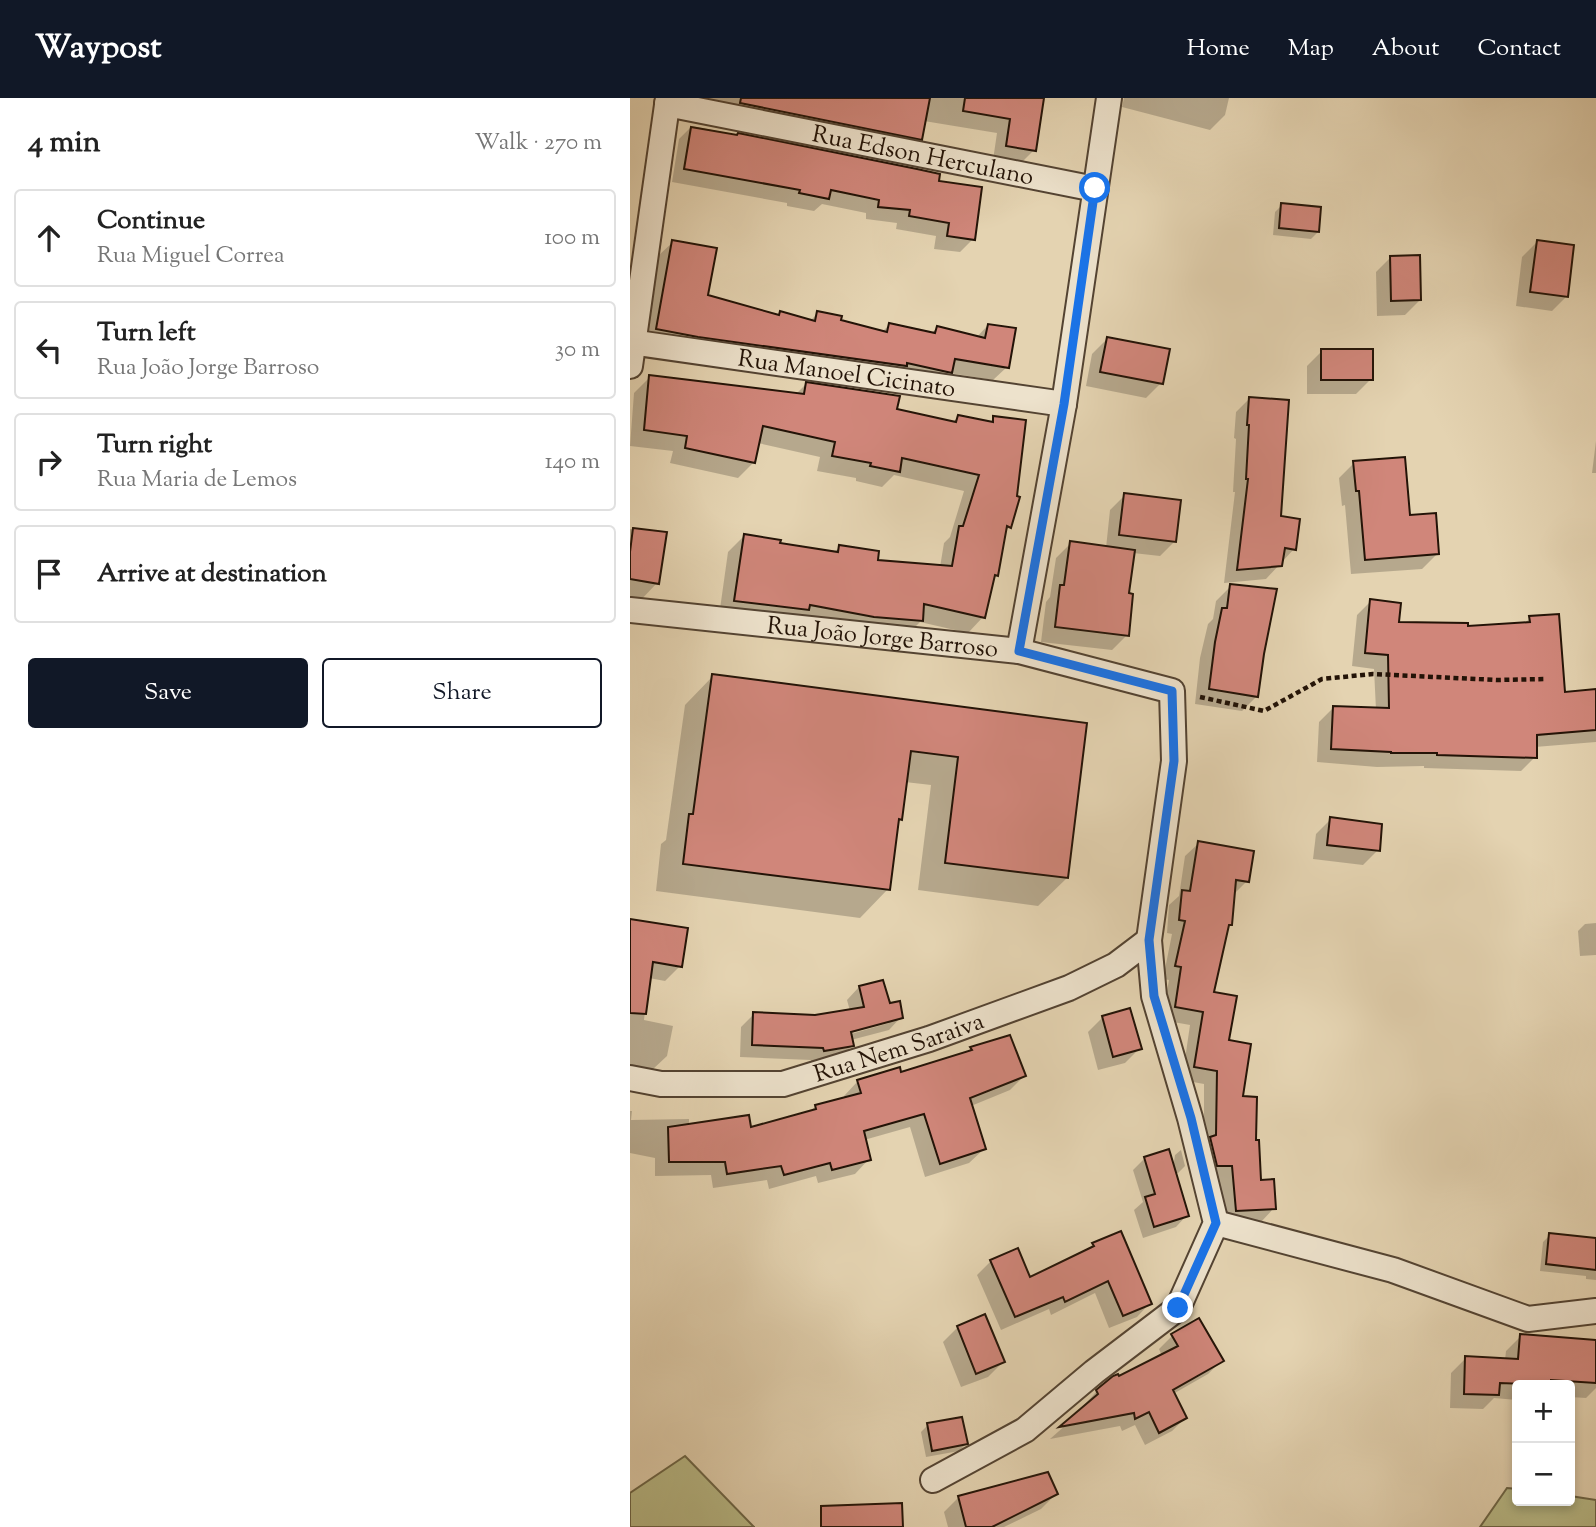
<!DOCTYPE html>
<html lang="en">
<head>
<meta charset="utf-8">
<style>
  body { margin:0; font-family:"Sorts Mill Goudy",serif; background:#f6f6f6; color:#222 }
  .controls { position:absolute; right:21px; bottom:21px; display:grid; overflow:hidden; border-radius:7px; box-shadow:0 4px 10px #0003 }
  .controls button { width:63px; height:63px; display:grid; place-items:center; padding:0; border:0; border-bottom:2px solid #e0e0e0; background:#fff; color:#222; font:35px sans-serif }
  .stop { position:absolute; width:21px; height:21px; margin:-16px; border:5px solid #1a73e8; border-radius:50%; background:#fff }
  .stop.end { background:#1a73e8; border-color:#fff; box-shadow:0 2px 7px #0008 }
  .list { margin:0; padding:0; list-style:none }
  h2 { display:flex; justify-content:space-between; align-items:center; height:91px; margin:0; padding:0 28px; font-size:30px }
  h2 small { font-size:23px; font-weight:400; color:#767676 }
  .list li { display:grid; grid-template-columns:46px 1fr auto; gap:21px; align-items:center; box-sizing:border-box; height:98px; margin:0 14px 14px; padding:0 14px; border:2px solid #e0e0e0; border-radius:7px }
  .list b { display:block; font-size:26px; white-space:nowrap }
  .list p { margin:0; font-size:23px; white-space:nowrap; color:#767676 }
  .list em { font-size:23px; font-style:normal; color:#767676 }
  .actions { display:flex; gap:14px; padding:21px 28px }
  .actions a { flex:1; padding:16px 0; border:2px solid #111827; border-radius:7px; text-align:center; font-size:24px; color:#111827 }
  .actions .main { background:#111827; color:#fff }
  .icon { flex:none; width:38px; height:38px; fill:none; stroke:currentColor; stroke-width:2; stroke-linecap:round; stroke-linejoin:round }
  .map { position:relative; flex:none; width:966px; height:1429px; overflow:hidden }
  header { display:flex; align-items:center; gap:42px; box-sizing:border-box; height:98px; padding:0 35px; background:#111827; color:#fff }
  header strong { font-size:33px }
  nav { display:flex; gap:38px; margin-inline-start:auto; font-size:24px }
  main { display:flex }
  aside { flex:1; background:#fff }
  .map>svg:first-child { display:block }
  .green { fill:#b9bb88; stroke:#6e6748; stroke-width:2 }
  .shadow { fill:#0003; fill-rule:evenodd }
  .building { fill:#d0867a; stroke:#231307; stroke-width:2 }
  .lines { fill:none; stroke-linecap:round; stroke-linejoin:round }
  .street-casing { stroke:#534332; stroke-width:28 }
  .path { stroke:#231307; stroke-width:4.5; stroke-dasharray:5 3.5; stroke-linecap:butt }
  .street { stroke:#ede2cc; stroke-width:24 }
  .route { stroke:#1a73e8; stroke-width:9 }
  .labels { text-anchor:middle; stroke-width:7; stroke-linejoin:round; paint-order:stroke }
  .street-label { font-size:24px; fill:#231307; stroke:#ede2cc }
</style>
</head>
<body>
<header>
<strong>Waypost</strong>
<nav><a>Home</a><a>Map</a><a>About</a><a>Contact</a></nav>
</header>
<main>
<aside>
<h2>4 min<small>Walk · 270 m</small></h2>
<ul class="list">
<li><svg class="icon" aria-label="ahead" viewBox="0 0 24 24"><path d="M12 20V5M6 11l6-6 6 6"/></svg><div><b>Continue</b><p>Rua Miguel Correa</p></div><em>100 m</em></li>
<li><svg class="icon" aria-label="left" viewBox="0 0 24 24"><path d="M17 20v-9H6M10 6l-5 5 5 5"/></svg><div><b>Turn left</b><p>Rua João Jorge Barroso</p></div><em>30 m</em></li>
<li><svg class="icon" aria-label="right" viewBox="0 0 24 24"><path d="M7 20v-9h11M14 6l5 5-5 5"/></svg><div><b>Turn right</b><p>Rua Maria de Lemos</p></div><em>140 m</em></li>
<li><svg class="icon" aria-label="arrive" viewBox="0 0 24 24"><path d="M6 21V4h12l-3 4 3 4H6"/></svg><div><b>Arrive at destination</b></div></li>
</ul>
<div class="actions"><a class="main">Save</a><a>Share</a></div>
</aside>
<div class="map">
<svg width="966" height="1429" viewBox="0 0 966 1429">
  <rect width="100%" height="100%" fill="#e4d3b1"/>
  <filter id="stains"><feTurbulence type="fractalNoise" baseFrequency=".00286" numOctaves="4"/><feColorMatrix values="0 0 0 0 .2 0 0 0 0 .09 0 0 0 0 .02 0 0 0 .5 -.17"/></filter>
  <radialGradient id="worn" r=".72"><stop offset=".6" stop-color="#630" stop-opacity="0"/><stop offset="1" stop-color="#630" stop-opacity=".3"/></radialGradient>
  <g class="green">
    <polygon points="55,1358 124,1429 125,1429 0,1429 0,1395"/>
    <polygon points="877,1390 887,1391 887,1403 940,1403 940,1398 966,1402 966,1429 850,1429"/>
  </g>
  <g class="shadow">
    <polygon points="49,0 412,0 404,52 390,66 363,62 367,35 294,23 291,41 277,55"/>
    <polygon points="494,0 599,0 595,17 580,32 492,9"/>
    <polygon points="62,28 308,77 307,84 343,141 330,154 304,151 306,138 266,131 267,125 236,121 236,115 192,106 184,113 157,108 157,105 42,84 49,41"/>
    <polygon points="652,107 688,134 681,141 643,137 645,114"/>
    <polygon points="43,144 76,199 147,218 150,215 180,223 188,215 209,223 252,234 259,227 300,236 307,230 346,240 358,227 377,269 363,282 319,275 307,288 13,244 29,157"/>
    <polygon points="907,144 937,198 922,213 886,208 892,159"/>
    <polygon points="761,159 790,202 775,217 747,218 746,174"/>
    <polygon points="477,241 531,285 516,300 456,288 462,256"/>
    <polygon points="692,253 741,281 726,296 677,296 677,268"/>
    <polygon points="20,279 166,296 176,286 265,312 322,325 328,319 359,325 364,320 380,429 374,434 367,477 362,481 353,519 338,535 290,524 276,538 89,518 98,454 114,438 148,447 203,455 210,449 246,463 310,469 314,445 320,439 334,393 264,377 252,389 226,383 226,380 187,373 190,359 128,345 124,364 108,380 40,365 43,353 0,348 4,295"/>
    <polygon points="620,300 649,420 664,451 636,481 594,485 605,394 603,394 606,341 604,340 606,314"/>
    <polygon points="966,343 966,375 962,375"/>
    <polygon points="724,365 778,419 807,456 792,471 721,476 715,407 712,408 709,380"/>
    <polygon points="495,397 545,443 530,458 503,455 497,497 497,537 482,552 411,544 416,504 420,499 426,460 441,445 476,450 480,412"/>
    <polygon points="0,431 35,436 27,485 8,505 0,503"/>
    <polygon points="601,488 627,598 612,613 565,606 570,560 578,526 583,521 586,503"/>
    <polygon points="741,503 767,526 837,530 893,527 900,520 934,596 966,593 966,644 905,649 905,659 891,673 794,670 794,668 747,669 687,664 689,624 703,610 746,612 744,571 722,568 727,517"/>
    <polygon points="83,578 455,626 437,780 408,808 288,792 301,687 275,684 271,721 267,725 258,791 230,820 26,793 31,746 36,742 55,607"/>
    <polygon points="701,721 748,752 733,767 683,761 686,736"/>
    <polygon points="569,745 617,783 603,797 601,827 596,831 582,895 624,1044 629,1084 644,1110 631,1124 593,1126 589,1080 574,1081 574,986 552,982 560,927 532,922 539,882 533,881 542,836 537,835 539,807 549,798 555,758"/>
    <polygon points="0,823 50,868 35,883 19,880 14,922 43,928 37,958 22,972 0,968"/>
    <polygon points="966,825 966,857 950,858 948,833 955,826"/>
    <path d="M229 889 258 906 271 919 259 932 221 942 222 948 209 960 181 965V962L110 959 111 929 124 916 185 919 220 913 217 902ZM259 922V925L214 938 213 935Z"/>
    <polygon points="473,919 510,950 495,965 468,972 458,934"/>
    <polygon points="341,950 394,978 380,992 341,1008 354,1051 339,1065 295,1079 280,1029 234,1042 239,1061 225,1076 188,1085 186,1078 139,1091 137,1082 83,1090 81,1077 25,1078 25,1060 0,1055 0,1013 2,1013 1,1022 59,1021 59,1028 119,1031 180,1014 186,1008 214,1001 214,998 228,983 270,977 336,955"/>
    <polygon points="551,1052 555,1068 548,1075 545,1075 557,1117 546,1129 513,1140 504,1112 513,1104 503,1072 515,1060 543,1070 545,1057"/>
    <polygon points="920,1137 966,1144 966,1182 956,1181 956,1178 910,1173 913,1144"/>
    <polygon points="463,1146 520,1205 507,1219 479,1230 465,1195 421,1217 419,1211 371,1232 347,1177 361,1163 399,1181 457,1153"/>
    <polygon points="328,1229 373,1264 358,1279 331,1289 313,1244"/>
    <polygon points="542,1238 591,1263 578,1276 543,1296 555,1320 542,1333 515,1347 505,1327 492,1333 490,1328 420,1341 455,1310 454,1307 467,1293 532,1258 529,1251"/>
    <polygon points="891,1238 966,1244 966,1290 956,1300 940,1299 940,1287 887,1287 887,1302 864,1300 853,1311 820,1310 821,1275 836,1260 875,1262 876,1253"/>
    <polygon points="298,1327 336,1346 329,1353 296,1359 291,1334"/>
    <polygon points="426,1396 411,1411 374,1429 318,1429 314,1414 329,1399"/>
  </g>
  <g class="building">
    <polygon points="111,0 300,0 292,42 110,5"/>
    <polygon points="335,0 414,0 406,53 376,48 380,21 333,13"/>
    <polygon points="61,29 107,37 108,35 287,71 310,76 309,83 352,89 345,142 317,138 319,125 279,118 280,112 248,109 249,102 201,92 199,101 169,95 170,92 54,71"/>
    <polygon points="651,105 691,109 689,134 649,130"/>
    <polygon points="42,142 87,150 78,197 149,217 150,213 185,223 187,213 212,218 211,222 257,234 259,225 305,235 307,228 355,240 358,226 386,230 379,270 325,261 322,275 277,265 277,268 68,239 26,231"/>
    <polygon points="907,142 944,147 938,199 900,194"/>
    <polygon points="790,157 791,202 761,203 760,158"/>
    <polygon points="477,239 540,251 533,286 470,274"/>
    <rect x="691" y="251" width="52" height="31"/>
    <polygon points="19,277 174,296 176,284 270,298 267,311 326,324 328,317 363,324 363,318 396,322 387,398 390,399 381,430 377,428 368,478 365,477 355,520 294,506 293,523 244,519 180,507 179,512 104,503 114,436 151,442 150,445 208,454 209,447 249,453 248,462 322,468 329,428 333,428 349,377 272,360 270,374 240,368 241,365 202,358 205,344 133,328 125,365 55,350 57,338 14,332"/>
    <polygon points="619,299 659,302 651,418 670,421 666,452 655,450 652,468 607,472 618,381 616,381 619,327 617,327"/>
    <polygon points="775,359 780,417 806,415 809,456 735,462 729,393 726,393 723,363"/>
    <polygon points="494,395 551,402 546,444 489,437"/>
    <polygon points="3,430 37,434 29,486 0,481 0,454"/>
    <polygon points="440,443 505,452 499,495 503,496 499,538 425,529 430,487 434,487"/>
    <polygon points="600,486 647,491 634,556 628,599 579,591 585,544 592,510 597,510"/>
    <polygon points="740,501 771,505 769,524 838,525 838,528 900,524 899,518 929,516 935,594 966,591 966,632 907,637 907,660 807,657 807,655 761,655 761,654 701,651 703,608 759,610 758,557 735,555"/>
    <polygon points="82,576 457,625 438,780 315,765 328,659 281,653 272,722 269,721 260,792 53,766 59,716 63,716"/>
    <polygon points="700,719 752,726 750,753 697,747"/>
    <polygon points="568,743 624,753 619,784 606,782 602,827 599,827 584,894 607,898 599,942 621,946 613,998 627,999 626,1042 629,1042 631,1082 644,1081 646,1111 606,1113 602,1068 587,1068 580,1039 586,1037 587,973 564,969 573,914 545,909 551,869 545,868 555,823 549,822 552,792 560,793"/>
    <polygon points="0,821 58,830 52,869 23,864 16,916 0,915"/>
    <polygon points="253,882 260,905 270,903 273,920 221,934 224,948 194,953 193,950 122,947 123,914 185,917 234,909 229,888"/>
    <polygon points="500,910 512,951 483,959 472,918"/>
    <polygon points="380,937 396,978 340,1000 356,1051 310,1066 294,1016 234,1033 241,1062 202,1072 200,1065 154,1077 151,1068 97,1076 95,1064 39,1064 38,1029 119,1017 121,1029 186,1011 185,1007 231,995 227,982 270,969 271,974 342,952 340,949"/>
    <polygon points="539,1051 559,1118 524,1129 515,1099 525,1096 514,1059"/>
    <polygon points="491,1133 522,1206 493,1218 478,1183 435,1204 433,1199 385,1219 360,1162 388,1150 400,1179 464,1148 462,1145"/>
    <polygon points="919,1135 966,1140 966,1172 916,1166"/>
    <polygon points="355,1216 375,1264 346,1276 327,1228"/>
    <polygon points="569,1220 594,1263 543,1292 557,1320 529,1335 519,1314 505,1321 504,1315 429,1329 468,1296 466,1292 483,1278 488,1276 489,1278 548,1248 541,1236"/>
    <polygon points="890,1236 966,1242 966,1285 921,1282 921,1287 870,1285 869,1297 834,1296 835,1258 888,1261"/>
    <polygon points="332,1319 338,1346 302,1353 297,1325"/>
    <polygon points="418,1374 428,1396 362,1429 336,1429 328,1398"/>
    <polygon points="272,1405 273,1429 191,1429 191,1408"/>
  </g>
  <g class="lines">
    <defs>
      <g id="street">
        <path id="s1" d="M37 6 465 91"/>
        <path id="s2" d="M0 244 434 306"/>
        <polyline points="0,268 38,0"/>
        <path id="s3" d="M0 512 389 553 542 593 544 663 519 842 524 898 560 1020 586 1125 548 1210 464 1274 395 1332 303 1382"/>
        <polyline points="389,553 434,306 479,0"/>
        <path id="s4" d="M0 980 31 986H153L299 941 439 890 486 867 519 842"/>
        <polyline points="586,1125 763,1172 898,1221 966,1213"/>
      </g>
    </defs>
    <use href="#street" class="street-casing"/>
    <polyline class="path" points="570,599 634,613 692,581 743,576 867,582 916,581"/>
    <use href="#street" class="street"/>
  </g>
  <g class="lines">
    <polyline class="route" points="465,90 434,306 389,553 542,593 544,663 519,842 524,898 561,1020 586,1125 548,1210"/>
  </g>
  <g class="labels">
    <g class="street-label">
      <text dy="8" stroke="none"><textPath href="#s1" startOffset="261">Rua Edson Herculano</textPath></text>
      <text dy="8" stroke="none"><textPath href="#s2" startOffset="219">Rua Manoel Cicinato</textPath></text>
      <text dy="8" stroke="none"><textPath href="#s3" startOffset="254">Rua João Jorge Barroso</textPath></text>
      <text dy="8" stroke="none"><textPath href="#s4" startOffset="275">Rua Nem Saraiva</textPath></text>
    </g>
  </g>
  <rect width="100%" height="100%" filter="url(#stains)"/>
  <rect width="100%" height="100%" fill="url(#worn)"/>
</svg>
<div class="controls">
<button>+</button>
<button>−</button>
</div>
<div class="stop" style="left:465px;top:90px"></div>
<div class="stop end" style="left:548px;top:1210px"></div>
</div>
</main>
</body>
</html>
